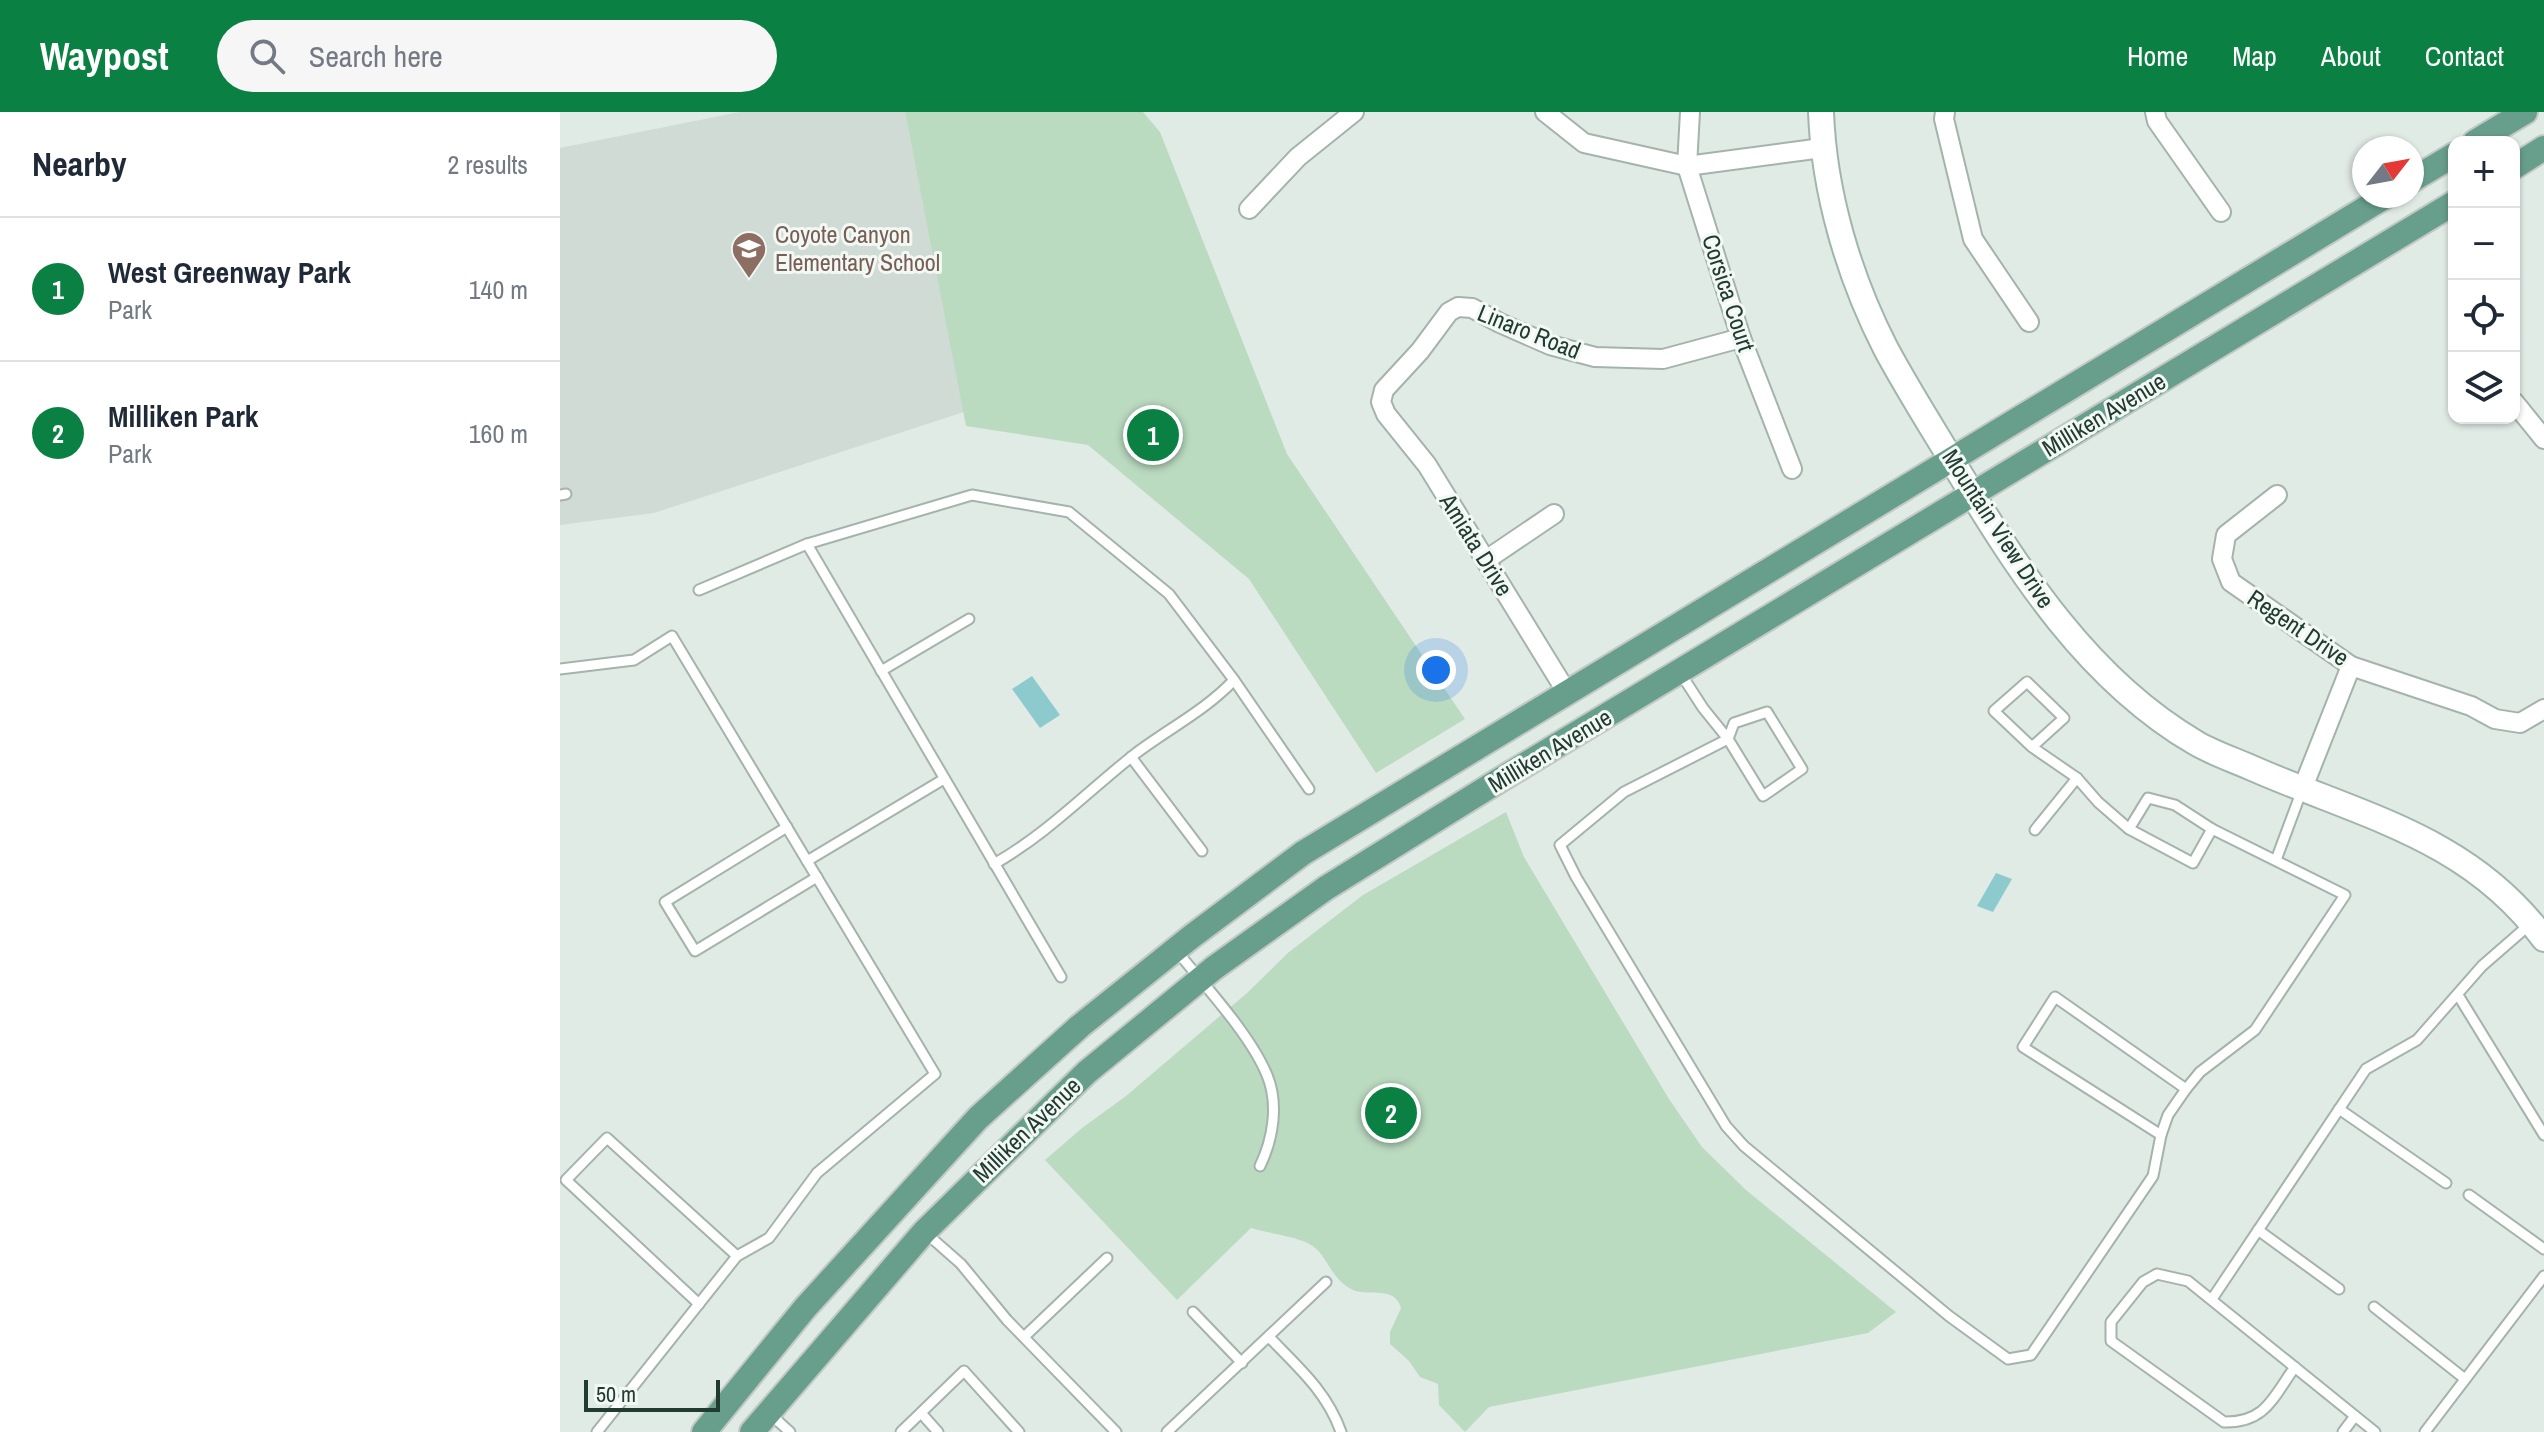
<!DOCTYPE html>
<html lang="en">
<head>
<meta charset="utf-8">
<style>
  body { margin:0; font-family:"Archivo Narrow",sans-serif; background:#f6f6f7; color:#1f2937 }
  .controls { position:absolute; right:24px; top:24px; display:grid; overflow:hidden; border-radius:16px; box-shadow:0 2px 6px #0004 }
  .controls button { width:72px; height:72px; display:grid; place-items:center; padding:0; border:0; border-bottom:2px solid #e0e1e3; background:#fff; color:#1f2937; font:40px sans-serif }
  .compass { position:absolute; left:1792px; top:24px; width:72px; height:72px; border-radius:50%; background:#fff; box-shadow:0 2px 6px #0004; rotate:59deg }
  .scale { position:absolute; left:24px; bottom:20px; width:136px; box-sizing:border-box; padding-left:8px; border:4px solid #223b32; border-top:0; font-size:22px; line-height:28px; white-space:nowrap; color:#223b32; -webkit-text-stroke:6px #f2f8f4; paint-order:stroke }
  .you { position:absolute; left:876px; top:558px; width:28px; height:28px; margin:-20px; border:6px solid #fff; border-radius:50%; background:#1a73e8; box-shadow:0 0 0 12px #1a73e833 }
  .badge { display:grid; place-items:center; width:52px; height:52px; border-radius:50%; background:#0b8043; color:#fff; font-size:26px; font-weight:700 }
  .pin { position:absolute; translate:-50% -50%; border:4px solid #fff; box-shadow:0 2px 8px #0006 }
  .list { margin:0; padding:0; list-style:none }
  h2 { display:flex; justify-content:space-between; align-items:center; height:104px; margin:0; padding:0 32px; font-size:34px }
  h2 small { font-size:26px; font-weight:400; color:#747a83 }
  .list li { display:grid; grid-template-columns:52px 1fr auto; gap:24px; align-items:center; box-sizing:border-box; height:144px; padding:0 32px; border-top:2px solid #e0e1e3 }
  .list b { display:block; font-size:30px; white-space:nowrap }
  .list p { margin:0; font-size:26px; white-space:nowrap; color:#747a83 }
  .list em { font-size:26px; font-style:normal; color:#747a83 }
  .icon { flex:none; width:44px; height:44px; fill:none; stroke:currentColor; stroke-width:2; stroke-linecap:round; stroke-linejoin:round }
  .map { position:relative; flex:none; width:1984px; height:1320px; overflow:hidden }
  header { display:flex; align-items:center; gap:48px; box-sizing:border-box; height:112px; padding:0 40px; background:#0b8043; color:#fff }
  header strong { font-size:38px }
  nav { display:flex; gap:44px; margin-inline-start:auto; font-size:28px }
  .search { width:560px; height:72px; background:#f6f6f7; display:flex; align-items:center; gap:20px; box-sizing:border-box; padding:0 28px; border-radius:44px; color:#747a83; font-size:30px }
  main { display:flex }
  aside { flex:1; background:#fff }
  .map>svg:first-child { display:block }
  .built { fill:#d0dbd5 }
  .green { fill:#bbdbc1 }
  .water { fill:#8ccace }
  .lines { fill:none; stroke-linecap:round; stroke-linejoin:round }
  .lane-casing { stroke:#a4b3ac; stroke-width:13 }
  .street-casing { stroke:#a4b3ac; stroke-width:22 }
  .secondary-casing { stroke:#a0b6ad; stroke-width:28 }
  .primary-casing { stroke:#c1c8c6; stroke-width:28 }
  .lane { stroke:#fff; stroke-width:9 }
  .street { stroke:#fff; stroke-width:18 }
  .secondary { stroke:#fff; stroke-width:24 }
  .primary { stroke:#689f8c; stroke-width:24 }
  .labels { text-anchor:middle; stroke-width:6; stroke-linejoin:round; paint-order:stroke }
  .education-label { font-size:24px; fill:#785e54; stroke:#f2f8f4; text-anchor:start }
  .street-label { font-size:24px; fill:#223b32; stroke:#f2f8f4 }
</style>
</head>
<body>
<header>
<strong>Waypost</strong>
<div class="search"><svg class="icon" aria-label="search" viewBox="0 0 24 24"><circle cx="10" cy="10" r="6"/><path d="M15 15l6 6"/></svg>Search here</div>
<nav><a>Home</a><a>Map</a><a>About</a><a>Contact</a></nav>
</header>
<main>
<aside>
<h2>Nearby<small>2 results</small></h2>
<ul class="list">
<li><span class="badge">1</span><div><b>West Greenway Park</b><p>Park</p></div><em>140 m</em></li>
<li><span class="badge">2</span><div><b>Milliken Park</b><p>Park</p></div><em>160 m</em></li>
</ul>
</aside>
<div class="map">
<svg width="1984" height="1320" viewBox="0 0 1984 1320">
  <rect width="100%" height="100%" fill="#e1ebe6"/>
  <polygon class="built" points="180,0 345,0 404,300 94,401 0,413 0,36"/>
  <g class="green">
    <polygon points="345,0 583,0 600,20 727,342 905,607 816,661 689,467 528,333 406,314"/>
    <path d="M946 700 964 745 1109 987 1142 1035 1186 1078 1336 1200 1308 1221 929 1295 905 1320 879 1293 878 1272 860 1265 849 1249 830 1232V1220L841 1196C835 1173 809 1185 793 1178 769 1166 768 1143 751 1133 740 1125 706 1121 691 1116L617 1188 485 1048 522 1016 566 984 687 881 729 840 803 783Z"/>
  </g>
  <g class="water">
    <polygon points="472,564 500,603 480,616 452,577"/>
    <polygon points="1436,761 1452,767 1433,800 1417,794"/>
  </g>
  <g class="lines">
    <defs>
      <g id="lane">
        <polyline points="0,383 6,382"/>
        <polyline points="247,432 501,865"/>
        <polyline points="139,478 247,432 412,383 509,400 609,482 674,568 749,677"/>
        <polyline points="0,557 74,548 112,524 375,962 257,1061 209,1126 177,1144 37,1320"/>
        <polyline points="321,559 409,507"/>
        <polyline points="1121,562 1143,596 1168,627 1203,684 1242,657 1207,600 1174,611 1168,627 1064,680 1000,733 1016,765 1166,1014 1184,1034 1389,1204 1448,1247 1471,1243 1593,1064 1601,1023 1608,1003 1626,977 1640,960 1695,918 1785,783 1652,717 1615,693 1588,686 1569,717"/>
        <polyline points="1472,635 1504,606 1467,570 1434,599 1472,635 1517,666 1538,690 1569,717 1633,751 1652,717"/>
        <polyline points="571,645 642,739"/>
        <polyline points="227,715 105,790 135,839 257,765"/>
        <polyline points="1475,718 1517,666"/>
        <polyline points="1716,748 1742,678"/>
        <polyline points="247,749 384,667"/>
        <path d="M434 752C487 722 528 679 575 642 608 617 646 598 674 568"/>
        <path d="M616 838C644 873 690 922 707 963 719 992 713 1027 700 1054"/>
        <polyline points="1898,883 1984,1023"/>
        <polyline points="1779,997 1886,1071"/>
        <polyline points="1601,1023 1463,935 1495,885 1626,977"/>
        <polyline points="1909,1083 1984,1137"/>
        <polyline points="1698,1118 1779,1177"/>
        <polyline points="367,1122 401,1152 447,1208 556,1320"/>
        <polyline points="1652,1187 1806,957 1857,928 1922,854 1969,813"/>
        <polyline points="139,1192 6,1068 47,1026 177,1144"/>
        <polyline points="1814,1195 1905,1267"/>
        <polyline points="633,1200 682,1251"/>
        <polyline points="464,1225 547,1146"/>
        <path d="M709 1225C738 1255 767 1280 781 1320"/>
        <path d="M1735 1255C1713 1285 1706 1311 1664 1310L1551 1229V1210L1583 1170 1597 1162 1628 1169 1815 1320"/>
        <polyline points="209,1301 230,1320"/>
        <polyline points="361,1301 378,1320"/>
        <polyline points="341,1320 404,1259 459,1320"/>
        <polyline points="607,1320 766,1170"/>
        <polyline points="1783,1320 1795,1304"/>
        <polyline points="1865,1320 1984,1164"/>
      </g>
      <g id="street">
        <polyline points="985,0 1024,31 1127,54 1262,36"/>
        <polyline points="1130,0 1127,54 1181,226 1232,357"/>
        <polyline points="1385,0 1384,7 1413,127 1469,210"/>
        <polyline points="1595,0 1597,9 1661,100"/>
        <polyline points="689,97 738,45 794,0"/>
        <polyline points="1954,290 1984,327"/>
        <polyline points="1717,383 1666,423 1662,447 1671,470 1791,554 1911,594 1935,607 1960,611 1984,597"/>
        <polyline points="926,448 994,402"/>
        <polyline points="1006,579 867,353 826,302 821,290 824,278 860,239 889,200 898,195 912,196 940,211 990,233 1035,245 1103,247 1181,226"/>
        <polyline points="1742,678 1791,554"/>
      </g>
      <path id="secondary" d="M1261 0C1264 81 1289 165 1326 237 1348 278 1373 317 1397 357 1460 461 1528 568 1636 631 1653 641 1674 648 1692 656 1801 704 1909 725 1984 827"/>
      <g id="primary">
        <polyline points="1915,30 1965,0"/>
        <polyline points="1954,55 1984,36"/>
        <polyline points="1852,68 1894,43"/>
        <polyline points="144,1320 245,1196 418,1006 520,914 631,825 743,741 1826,84"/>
        <polyline points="192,1320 364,1120 527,960 654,856 766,776 943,666 1894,91"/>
      </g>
    </defs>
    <use href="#lane" class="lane-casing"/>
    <use href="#street" class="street-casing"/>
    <use href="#secondary" class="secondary-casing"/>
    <use href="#primary" class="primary-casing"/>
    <use href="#lane" class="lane"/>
    <use href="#street" class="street"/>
    <use href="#secondary" class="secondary"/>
    <use href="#primary" class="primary"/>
  </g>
  <defs>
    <symbol id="school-pin" viewBox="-11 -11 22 30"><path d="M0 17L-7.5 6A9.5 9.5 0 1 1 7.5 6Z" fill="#8d6e63" stroke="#f2f8f4"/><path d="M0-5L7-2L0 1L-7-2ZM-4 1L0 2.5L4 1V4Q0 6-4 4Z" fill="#fff"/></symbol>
  </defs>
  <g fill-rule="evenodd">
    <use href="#school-pin" x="169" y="117" width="40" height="54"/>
  </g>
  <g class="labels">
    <g class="education-label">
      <text x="215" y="131">Coyote Canyon<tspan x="215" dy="28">Elementary School</tspan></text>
    </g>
    <g class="street-label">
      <text transform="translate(1168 181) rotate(72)" y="8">Corsica Court</text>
      <text transform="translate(969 220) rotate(22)" y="8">Linaro Road</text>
      <text transform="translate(1544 303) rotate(-31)" y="8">Milliken Avenue</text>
      <text transform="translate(1438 417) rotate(57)" y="8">Mountain View Drive</text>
      <text transform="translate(916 433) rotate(58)" y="8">Amiata Drive</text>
      <text transform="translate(1738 516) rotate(34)" y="8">Regent Drive</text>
      <text transform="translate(990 639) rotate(-31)" y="8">Milliken Avenue</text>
      <text transform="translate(467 1018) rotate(-44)" y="8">Milliken Avenue</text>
    </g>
  </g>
</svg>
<div class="controls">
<button>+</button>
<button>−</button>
<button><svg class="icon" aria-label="locate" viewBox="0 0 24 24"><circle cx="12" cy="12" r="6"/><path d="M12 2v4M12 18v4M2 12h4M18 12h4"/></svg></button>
<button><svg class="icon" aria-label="layers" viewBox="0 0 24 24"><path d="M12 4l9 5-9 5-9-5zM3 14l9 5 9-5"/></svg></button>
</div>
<svg class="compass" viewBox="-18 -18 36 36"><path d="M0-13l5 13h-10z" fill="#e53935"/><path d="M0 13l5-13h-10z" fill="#747a83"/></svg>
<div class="scale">50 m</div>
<div class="you"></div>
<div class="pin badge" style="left:593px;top:323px">1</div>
<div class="pin badge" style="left:831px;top:1001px">2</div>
</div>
</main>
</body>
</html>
